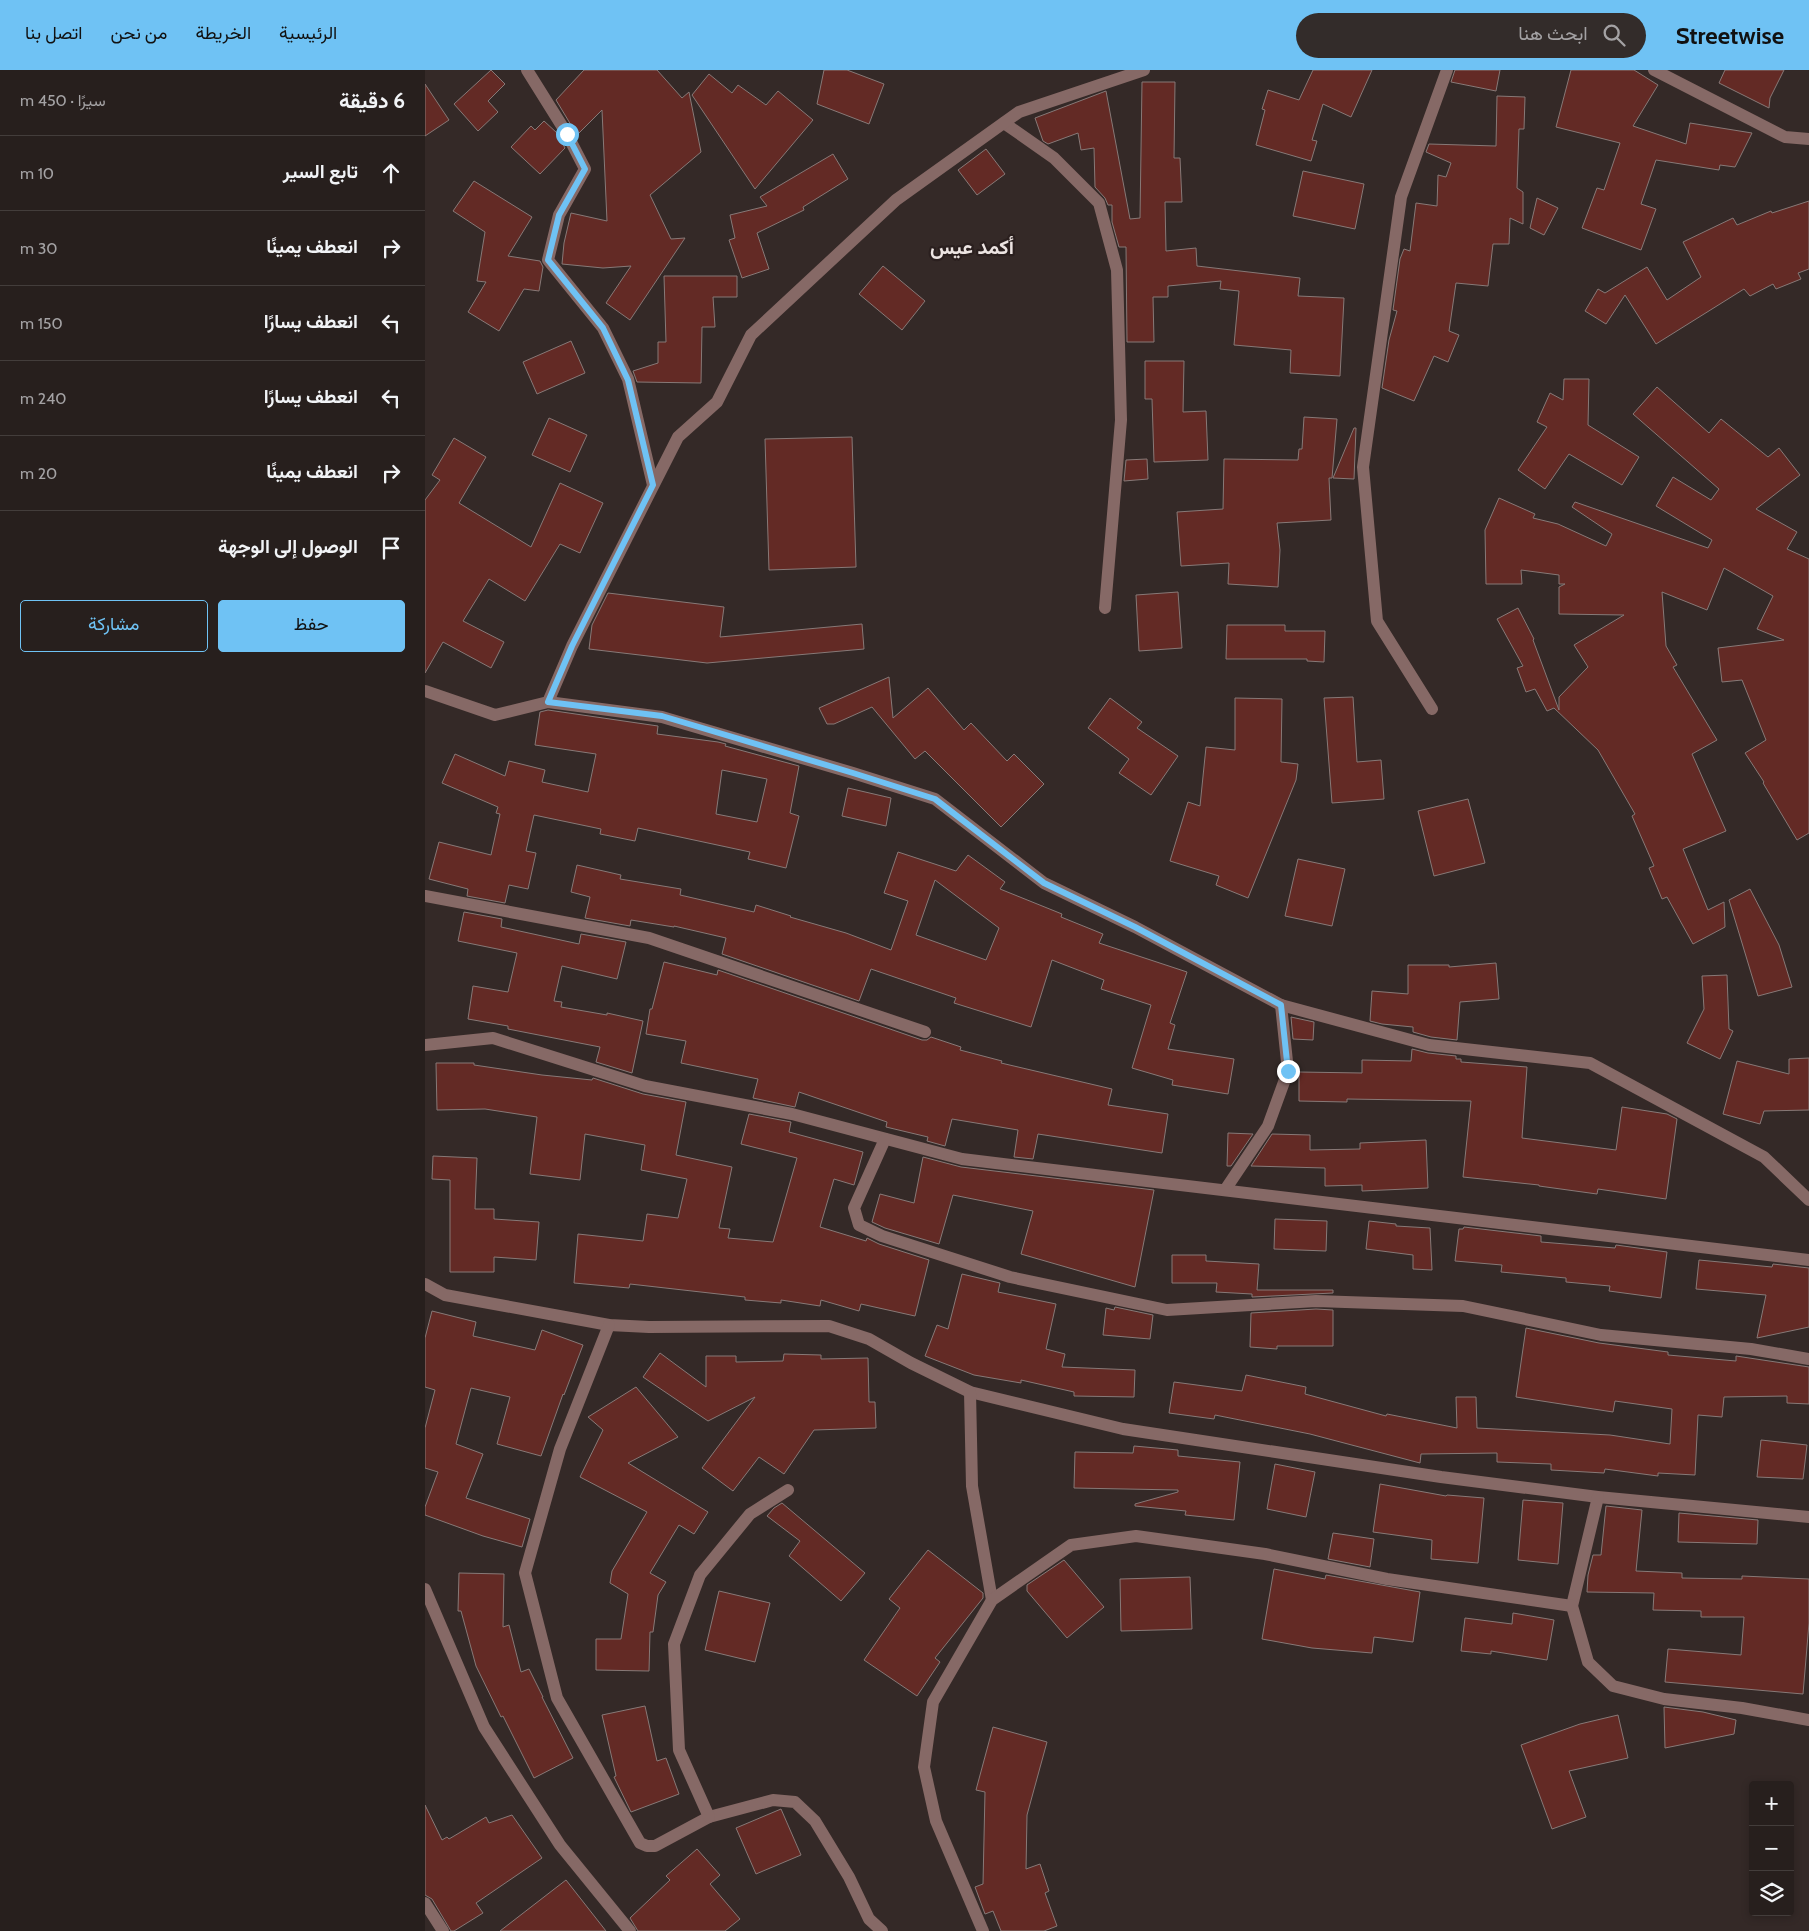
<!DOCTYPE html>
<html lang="ar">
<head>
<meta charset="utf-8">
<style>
  body { margin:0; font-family:Cabin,Vazirmatn,sans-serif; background:#332c2a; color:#f1f3f6; direction:rtl }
  .controls { position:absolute; right:15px; bottom:15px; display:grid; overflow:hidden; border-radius:5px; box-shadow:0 2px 8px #0003 }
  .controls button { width:45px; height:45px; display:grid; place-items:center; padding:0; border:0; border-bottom:1px solid #433d3b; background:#271f1d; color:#f1f3f6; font:25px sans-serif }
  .stop { position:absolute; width:15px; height:15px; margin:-11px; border:4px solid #6fc2f4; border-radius:50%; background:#fff }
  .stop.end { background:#6fc2f4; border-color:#fff; box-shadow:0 1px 5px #0008 }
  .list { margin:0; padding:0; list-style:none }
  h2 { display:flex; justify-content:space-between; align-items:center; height:65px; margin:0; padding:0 20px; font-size:21px }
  h2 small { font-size:16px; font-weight:400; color:#a4a2a4 }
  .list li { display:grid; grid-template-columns:32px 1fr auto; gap:15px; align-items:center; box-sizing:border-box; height:75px; padding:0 20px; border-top:1px solid #433d3b }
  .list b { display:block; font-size:19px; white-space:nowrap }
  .list em { font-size:16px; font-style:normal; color:#a4a2a4 }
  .actions { display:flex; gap:10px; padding:15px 20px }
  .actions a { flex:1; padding:11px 0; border:1px solid #6fc2f4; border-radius:5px; text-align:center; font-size:18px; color:#6fc2f4 }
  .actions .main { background:#6fc2f4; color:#111 }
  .icon { flex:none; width:28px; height:28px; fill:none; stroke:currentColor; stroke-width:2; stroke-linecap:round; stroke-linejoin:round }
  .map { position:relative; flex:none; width:1384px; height:1861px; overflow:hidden; direction:ltr }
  header { display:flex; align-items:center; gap:30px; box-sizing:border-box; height:70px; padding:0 25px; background:#6fc2f4; color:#111 }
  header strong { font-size:24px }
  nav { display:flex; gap:28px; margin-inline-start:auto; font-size:18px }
  .search { width:350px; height:45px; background:#332c2a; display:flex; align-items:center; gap:12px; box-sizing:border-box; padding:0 18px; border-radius:28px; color:#a4a2a4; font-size:19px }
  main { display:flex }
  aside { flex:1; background:#271f1d }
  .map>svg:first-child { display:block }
  .building { fill:#632a25; stroke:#877977; fill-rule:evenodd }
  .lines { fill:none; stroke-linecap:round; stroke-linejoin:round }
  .minor { stroke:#866966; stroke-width:12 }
  .route { stroke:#6fc2f4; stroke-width:6 }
  .labels { text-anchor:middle; stroke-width:4.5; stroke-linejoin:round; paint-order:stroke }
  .district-label { font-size:20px; font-weight:bold; fill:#ece4e2; stroke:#2a1f1e }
</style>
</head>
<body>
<header>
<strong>Streetwise</strong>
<div class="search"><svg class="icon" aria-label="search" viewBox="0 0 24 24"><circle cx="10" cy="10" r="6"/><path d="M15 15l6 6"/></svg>ابحث هنا</div>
<nav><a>الرئيسية</a><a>الخريطة</a><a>من نحن</a><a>اتصل بنا</a></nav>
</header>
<main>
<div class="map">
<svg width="1384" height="1861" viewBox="0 0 1384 1861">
  <rect width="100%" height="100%" fill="#342927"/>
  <g class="building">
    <polygon points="66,0 80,14 63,31 73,42 53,61 29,34"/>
    <polygon points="159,0 232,0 257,28 264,22 276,82 225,125 246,169 260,168 205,250 181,233 206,196 178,198 137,194 139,173 146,143 182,151 177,40 152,65 131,30"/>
    <polygon points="399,0 422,0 459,14 444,54 392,34"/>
    <polygon points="888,0 947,0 926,47 898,34 887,70 892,71 886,91 831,75 840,40 837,39 843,20 874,30"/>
    <polygon points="1030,0 1075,0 1071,21 1026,12"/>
    <polygon points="1146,0 1209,0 1233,15 1208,56 1261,74 1265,53 1327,63 1310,97 1295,95 1294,100 1231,90 1216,134 1231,139 1216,180 1157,158 1172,118 1179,120 1195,73 1131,57"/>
    <polygon points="1300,0 1359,0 1345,28 1344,38 1294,13"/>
    <polygon points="284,4 307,23 313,15 341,35 353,21 388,50 330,119 267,25"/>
    <polygon points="717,12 750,12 749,88 755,88 757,132 740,132 741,181 771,178 772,196 875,208 873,226 919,228 915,306 865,303 866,280 809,275 814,221 795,219 796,211 743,216 743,227 728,227 729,272 702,272 701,177 694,177 687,152 687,135 683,135 680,128 670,117 669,78 656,80 653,63 623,74 618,71 610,48 681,21 705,149 715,148"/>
    <polygon points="0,14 24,50 0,66"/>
    <polygon points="1072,26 1100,27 1099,59 1094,59 1092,118 1098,122 1098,154 1085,148 1084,174 1068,174 1063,216 1031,213 1024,261 1034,265 1023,292 1009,286 989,331 957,318 964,270 972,241 968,240 975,189 979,179 985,181 991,133 1012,136 1013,105 1021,107 1026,93 1001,82 1004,74 1071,76"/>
    <polygon points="119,51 132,63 140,78 115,104 86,77 106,56 110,60"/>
    <polygon points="561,79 580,104 552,125 533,100"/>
    <polygon points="408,84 423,109 378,137 379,140 332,163 344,199 317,208 304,170 310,168 305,145 342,136 335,127"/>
    <polygon points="878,101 939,114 930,159 868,146"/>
    <polygon points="49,111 107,147 83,186 115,191 118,197 114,221 99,219 74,261 43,242 61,212 52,211 60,162 28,141"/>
    <polygon points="1112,128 1133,138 1119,165 1105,158"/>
    <polygon points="1384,131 1384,199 1373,203 1376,209 1351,219 1348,214 1325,226 1319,219 1231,274 1200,225 1181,254 1160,241 1173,219 1180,223 1222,197 1242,230 1276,207 1258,172 1308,148 1312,155 1346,141 1347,143"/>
    <polygon points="458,196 500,231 477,260 434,224"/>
    <polygon points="239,206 312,206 312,227 288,227 290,257 277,257 276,313 212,312 208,301 233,293 233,272 241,272"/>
    <polygon points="146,271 160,303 112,324 98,292"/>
    <polygon points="720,291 759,291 758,342 781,341 783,390 729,392 727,329 720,329"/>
    <polygon points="1139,309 1164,309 1163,355 1214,387 1197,415 1144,384 1120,419 1093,400 1122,357 1112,352 1125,323 1138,330"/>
    <polygon points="1232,317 1284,363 1296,349 1343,387 1354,378 1375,405 1331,439 1372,462 1362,479 1384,489 1384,763 1372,770 1338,713 1339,712 1320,683 1341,670 1317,610 1297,612 1293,578 1359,570 1332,559 1348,526 1299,498 1282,540 1237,522 1241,576 1252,595 1248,597 1292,670 1267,684 1301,761 1258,779 1283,840 1299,832 1300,857 1268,874 1242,827 1237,829 1224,798 1229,796 1207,746 1210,744 1173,680 1129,638 1122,641 1110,619 1101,622 1092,598 1098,596 1072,549 1093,538 1109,569 1108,570 1134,640 1134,627 1163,597 1149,575 1199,545 1134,544 1134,517 1140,514 1134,514 1134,505 1096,500 1097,514 1061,514 1060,460 1074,428 1110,444 1108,448 1133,454 1181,476 1187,464 1147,437 1150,432 1283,478 1287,470 1231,436 1248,407 1286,430 1294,419 1208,344"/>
    <polygon points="879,347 912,349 907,408 904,408 906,450 852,453 855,480 853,517 803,514 804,493 756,496 752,442 798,439 799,389 873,390 874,379 877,379"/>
    <polygon points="124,348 162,365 145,402 107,385"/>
    <polygon points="929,358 931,358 929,409 908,408"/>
    <polygon points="427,367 431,497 344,500 340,369"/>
    <polygon points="29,368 61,387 34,433 106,477 135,413 178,433 155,483 135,474 100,531 64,509 38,551 79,572 66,598 18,572 0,603 0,430 15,410 7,405"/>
    <polygon points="722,389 723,409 699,411 701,390"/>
    <polygon points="753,522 757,578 714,581 711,525"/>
    <polygon points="183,523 299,537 295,567 437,554 439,579 282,593 164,579 167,555"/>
    <polygon points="802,555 860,555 860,561 900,561 899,592 882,591 882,589 801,589"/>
    <polygon points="464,607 468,648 503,618 539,660 546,653 582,691 589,684 619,714 576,757 500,681 490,689 447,637 409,654 402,654 394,638"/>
    <polygon points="928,627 932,692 956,690 959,729 907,733 899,628"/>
    <polygon points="685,628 717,652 712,658 753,686 726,725 694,703 704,689 663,658"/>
    <polygon points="810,628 857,629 856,692 873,694 871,710 823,828 791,815 794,806 745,791 763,732 775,736 781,677 810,680"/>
    <path d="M123 640 233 656 232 664 293 672 301 674 300 676 374 696 365 743 374 746 361 798 323 789 325 782 213 758 210 771 175 764 176 759 109 745 101 781 111 783 103 819 84 815 80 833 42 826 43 819 4 809 14 772 66 785 75 744 71 743 73 737 17 713 30 684 80 706 84 691 120 700 117 712 163 722 171 684 110 675 115 642ZM297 700 342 709 332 752 291 744Z"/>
    <polygon points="423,718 466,728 461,756 417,746"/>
    <polygon points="1043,729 1060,793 1009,806 993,741"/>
    <path d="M473 782 531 801 543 785 580 812 575 819 637 844 636 847 678 864 674 873 762 902 745 953 750 955 743 979 809 989 803 1024 747 1015 748 1010 707 998 726 935 676 919 679 910 627 890 606 957 529 933 531 928 446 899 434 931 297 884 301 868 249 856V857L206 850 205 856 160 848 165 827 146 822 152 795 196 805 195 809 256 819 255 825 329 842 331 835 366 846 365 847 421 863 466 880 483 831 459 823ZM510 810 574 858 561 890 491 865Z"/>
    <polygon points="873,789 920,799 907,856 860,846"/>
    <polygon points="1325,819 1354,875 1367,917 1333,926 1304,830"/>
    <polygon points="39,842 77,849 76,857 154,874 156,864 201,872 192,909 137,896 129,931 137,932 136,937 182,945 182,943 218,951 207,1003 171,992 175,977 83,959 83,956 43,949 48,916 83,922 92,883 33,871"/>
    <polygon points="239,892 292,905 293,900 497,970 502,970 506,967 536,977 535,980 577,991 576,993 687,1019 683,1035 743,1044 737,1083 613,1064 608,1089 589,1087 593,1060 527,1049 520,1076 502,1071 503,1067 461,1057 462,1052 374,1022 370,1037 328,1028 333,1009 256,993 261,971 221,964 225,939 227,939"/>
    <polygon points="1071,893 1074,929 1035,932 1032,970 1006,967 988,962 988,957 957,954 945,951 947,921 983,924 983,895 1024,895 1024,897"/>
    <polygon points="1302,905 1304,959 1308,961 1295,989 1262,973 1279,939 1277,906"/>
    <polygon points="866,947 889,952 888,970 868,969"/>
    <polygon points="987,979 1003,983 1031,986 1031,989 1036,989 1036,992 1102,997 1097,1068 1191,1080 1197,1037 1242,1044 1252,1049 1241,1129 1173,1119 1172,1124 1114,1116 1114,1115 1038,1107 1046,1031 922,1029 922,1032 874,1031 874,1002 937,1003 937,990 986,991"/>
    <polygon points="1384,988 1384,1040 1339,1041 1335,1054 1298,1044 1312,991 1364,1004 1364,989"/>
    <polygon points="11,993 49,993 49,995 117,1005 167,1010 168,1008 218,1024 261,1032 251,1085 307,1097 294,1158 305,1159 303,1168 348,1172 372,1088 316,1074 324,1044 366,1052 364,1062 438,1082 429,1115 409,1109 395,1157 441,1171 442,1168 454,1174 504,1190 490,1246 436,1234 434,1241 396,1230 395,1236 356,1230 356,1233 320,1230 320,1227 205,1214 204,1218 149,1213 153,1164 218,1171 222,1144 253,1148 262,1109 216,1100 220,1075 160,1064 155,1110 105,1104 112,1047 60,1039 12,1040"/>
    <polygon points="803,1063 828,1064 806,1096 802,1096"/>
    <polygon points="847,1064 885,1065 885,1080 935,1079 935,1073 1001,1070 1003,1118 937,1121 937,1115 900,1116 900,1098 826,1096"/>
    <polygon points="8,1086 52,1088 50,1139 69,1139 69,1149 114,1152 111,1190 69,1187 69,1202 25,1202 25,1110 7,1109"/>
    <polygon points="498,1087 536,1097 729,1120 710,1217 596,1184 608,1141 528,1125 514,1174 460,1158 447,1152 455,1124 489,1133"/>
    <polygon points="850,1149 902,1151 901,1181 849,1179"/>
    <polygon points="944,1151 971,1154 971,1156 1005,1158 1007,1200 988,1199 988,1185 941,1179"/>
    <polygon points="1039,1157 1116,1166 1116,1172 1190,1178 1191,1175 1242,1182 1236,1228 1184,1221 1185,1216 1141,1212 1141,1208 1076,1202 1077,1195 1030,1191 1034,1159 1038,1159"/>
    <polygon points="747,1185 781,1185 781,1191 834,1194 832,1220 908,1220 908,1223 827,1227 827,1224 791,1222 792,1213 747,1213"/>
    <polygon points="1274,1190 1347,1197 1348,1194 1384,1198 1384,1257 1332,1268 1341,1225 1271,1219"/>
    <polygon points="537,1204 575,1213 573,1222 631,1234 621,1279 640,1284 637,1297 710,1300 709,1327 649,1326 649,1322 596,1310 596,1313 549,1305 500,1286 512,1255 523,1259"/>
    <polygon points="690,1237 728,1245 725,1269 678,1265 681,1238 689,1240"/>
    <polygon points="891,1239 908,1240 908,1276 852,1276 852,1279 825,1277 826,1243"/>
    <polygon points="7,1241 51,1252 48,1266 110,1280 117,1260 158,1275 139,1325 138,1324 116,1386 72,1374 85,1327 46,1318 31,1374 58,1384 41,1428 105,1449 97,1477 58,1466 0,1445 0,1437 13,1402 0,1398 0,1358 10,1320 0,1317 0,1268"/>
    <polygon points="1101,1258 1174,1273 1243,1282 1243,1285 1311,1291 1311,1286 1384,1297 1384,1334 1362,1333 1362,1326 1299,1327 1297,1347 1273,1345 1270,1405 1233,1403 1233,1406 1180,1399 1179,1403 1126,1400 1126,1394 1072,1392 1072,1383 996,1384 995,1393 885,1364 790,1345 789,1349 744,1343 749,1312 817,1321 821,1305 881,1317 880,1324 961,1346 962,1344 1032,1358 1031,1327 1051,1327 1052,1358 1185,1365 1245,1374 1247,1339 1190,1331 1188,1342 1091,1327"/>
    <polygon points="235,1283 281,1317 281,1286 311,1286 311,1292 358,1291 359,1284 396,1285 396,1289 443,1288 444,1332 450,1332 451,1358 389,1360 359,1404 334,1387 308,1421 277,1398 330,1327 283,1351 218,1307"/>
    <polygon points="211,1317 253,1367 203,1393 283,1442 269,1464 254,1455 225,1503 241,1512 233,1525 228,1562 225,1562 224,1601 171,1600 171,1569 196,1569 203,1524 185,1513 187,1501 222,1442 155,1407 178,1360 163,1347"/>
    <polygon points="1336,1370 1382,1375 1378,1409 1332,1407"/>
    <polygon points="709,1376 753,1380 753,1386 815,1392 809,1450 760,1445 761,1441 710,1436 710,1434 753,1422 753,1420 649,1418 650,1382 708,1383"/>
    <polygon points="850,1394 890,1402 881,1447 842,1439"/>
    <polygon points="955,1414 1021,1426 1022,1425 1059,1428 1053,1493 1006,1489 1007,1470 948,1462"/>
    <polygon points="1098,1430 1138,1433 1133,1494 1093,1490"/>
    <polygon points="357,1433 440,1503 416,1531 364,1486 375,1471 342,1446 349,1438"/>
    <polygon points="1181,1436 1217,1440 1211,1501 1257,1503 1257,1508 1317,1509 1317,1506 1384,1509 1384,1553 1378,1624 1240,1612 1243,1579 1316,1585 1319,1547 1276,1547 1276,1541 1228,1540 1229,1523 1162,1522 1163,1505 1168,1485 1176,1485"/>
    <polygon points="1254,1443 1333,1450 1332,1474 1253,1472"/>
    <polygon points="908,1463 949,1469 945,1497 903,1489"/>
    <polygon points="503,1480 558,1523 558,1528 510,1588 515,1592 492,1626 439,1590 475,1538 464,1529"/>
    <polygon points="639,1490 679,1537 642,1568 602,1521 602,1515"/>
    <polygon points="849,1499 900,1509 901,1505 995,1522 988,1572 949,1567 947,1583 887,1578 837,1569"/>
    <polygon points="34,1503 79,1504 78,1557 84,1555 96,1602 104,1599 118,1627 117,1627 148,1688 109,1708 78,1646 76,1647 51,1596 36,1541 33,1541"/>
    <polygon points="765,1507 767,1559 696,1561 695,1509"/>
    <polygon points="294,1521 345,1533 330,1592 280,1580"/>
    <polygon points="1088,1543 1129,1550 1122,1590 1066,1581 1066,1584 1036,1581 1040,1548 1087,1554"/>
    <polygon points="220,1636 232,1691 241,1688 254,1724 206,1742 189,1707 191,1706 177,1645"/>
    <polygon points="1239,1637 1278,1642 1311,1650 1309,1664 1240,1678"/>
    <polygon points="1193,1645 1203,1688 1144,1701 1161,1747 1127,1759 1096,1675 1155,1654"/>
    <polygon points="568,1657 622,1672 602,1745 601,1799 615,1794 624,1821 620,1823 632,1856 619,1861 576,1861 568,1841 560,1844 550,1817 558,1814 560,1722 551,1720"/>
    <polygon points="0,1735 17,1770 22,1767 24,1769 61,1747 64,1753 87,1745 117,1788 51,1833 58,1843 29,1861 26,1861 7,1829 0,1825"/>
    <polygon points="356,1739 376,1785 331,1804 311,1758"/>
    <polygon points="272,1779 295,1805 285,1814 315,1849 300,1861 213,1861 205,1848 245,1810 241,1806"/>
    <polygon points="141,1810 181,1861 75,1861 128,1820"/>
  </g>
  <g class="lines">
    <g class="minor">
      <polyline points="102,0 142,64 160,99 134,145 123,190 178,258 203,309 228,415"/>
      <polyline points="1229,0 1360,67 1384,69"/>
      <polyline points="579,53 629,88 674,133 692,200 696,350 680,538"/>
      <polyline points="0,621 70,645 123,632 237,647 428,703 510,729 619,813 710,857 856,935 1004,975 1165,993 1339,1087 1384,1130"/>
      <polyline points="123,632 147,576 253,367 292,332 326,265 471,130 594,42 719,0"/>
      <polyline points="1007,639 952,551 938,397 976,127 1022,0"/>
      <polyline points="0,826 224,868 500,962"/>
      <polyline points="0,975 68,968 220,1016 367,1044 537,1089 1384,1190"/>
      <polyline points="460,1069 429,1138 434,1155 457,1166 585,1207 742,1240 891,1231 1038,1236 1176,1265 1326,1279 1384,1289"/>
      <polyline points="800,1120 843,1056 863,1001 856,935"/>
      <polyline points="0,1214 20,1225 184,1255 224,1257 404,1256 444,1269 486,1293 545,1322 698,1359 1016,1407 1173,1427 1384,1447"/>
      <polyline points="184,1255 135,1379 100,1503 132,1628 215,1773 222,1776 230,1776 284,1747 348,1730 370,1732 390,1751 424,1807 444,1849 457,1861"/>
      <polyline points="545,1322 547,1416 567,1530"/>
      <polyline points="1173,1427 1147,1536 1163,1592 1188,1616 1239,1629 1317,1638 1384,1650"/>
      <polyline points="0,1519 59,1657 135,1775 205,1861"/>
      <polyline points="284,1747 254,1680 249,1574 275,1505 325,1444 363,1420"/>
      <polyline points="0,1833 18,1861"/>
      <polyline points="558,1861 511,1751 499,1697 508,1632 567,1530 646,1475 711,1466 840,1484 962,1509 1147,1536"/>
    </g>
  </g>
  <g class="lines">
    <polyline class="route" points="142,64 160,99 134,145 123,190 178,258 203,310 228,415 147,576 123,632 237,646 428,703 510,729 619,813 710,857 856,935 863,1001"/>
  </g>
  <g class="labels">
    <g class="district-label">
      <text x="547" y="184">أكمد عيس</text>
    </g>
  </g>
</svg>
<div class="controls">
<button>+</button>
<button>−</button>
<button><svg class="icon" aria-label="layers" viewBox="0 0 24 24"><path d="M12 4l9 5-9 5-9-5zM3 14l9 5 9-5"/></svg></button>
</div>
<div class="stop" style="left:142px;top:64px"></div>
<div class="stop end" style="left:863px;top:1001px"></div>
</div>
<aside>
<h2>6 دقيقة<small>سيرًا · 450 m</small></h2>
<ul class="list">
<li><svg class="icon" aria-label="ahead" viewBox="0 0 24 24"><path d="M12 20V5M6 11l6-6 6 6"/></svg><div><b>تابع السير</b></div><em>10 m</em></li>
<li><svg class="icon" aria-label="right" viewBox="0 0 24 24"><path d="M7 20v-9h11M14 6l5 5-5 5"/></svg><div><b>انعطف يمينًا</b></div><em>30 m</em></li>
<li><svg class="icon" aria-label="left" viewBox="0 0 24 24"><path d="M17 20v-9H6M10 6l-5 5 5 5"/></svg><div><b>انعطف يسارًا</b></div><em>150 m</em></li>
<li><svg class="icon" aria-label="left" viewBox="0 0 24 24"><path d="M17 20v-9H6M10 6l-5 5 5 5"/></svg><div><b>انعطف يسارًا</b></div><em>240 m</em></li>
<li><svg class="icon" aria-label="right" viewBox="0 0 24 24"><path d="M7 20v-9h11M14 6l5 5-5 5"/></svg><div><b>انعطف يمينًا</b></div><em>20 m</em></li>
<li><svg class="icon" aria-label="arrive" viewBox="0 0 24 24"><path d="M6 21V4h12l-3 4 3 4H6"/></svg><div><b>الوصول إلى الوجهة</b></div></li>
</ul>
<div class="actions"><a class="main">حفظ</a><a>مشاركة</a></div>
</aside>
</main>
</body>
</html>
